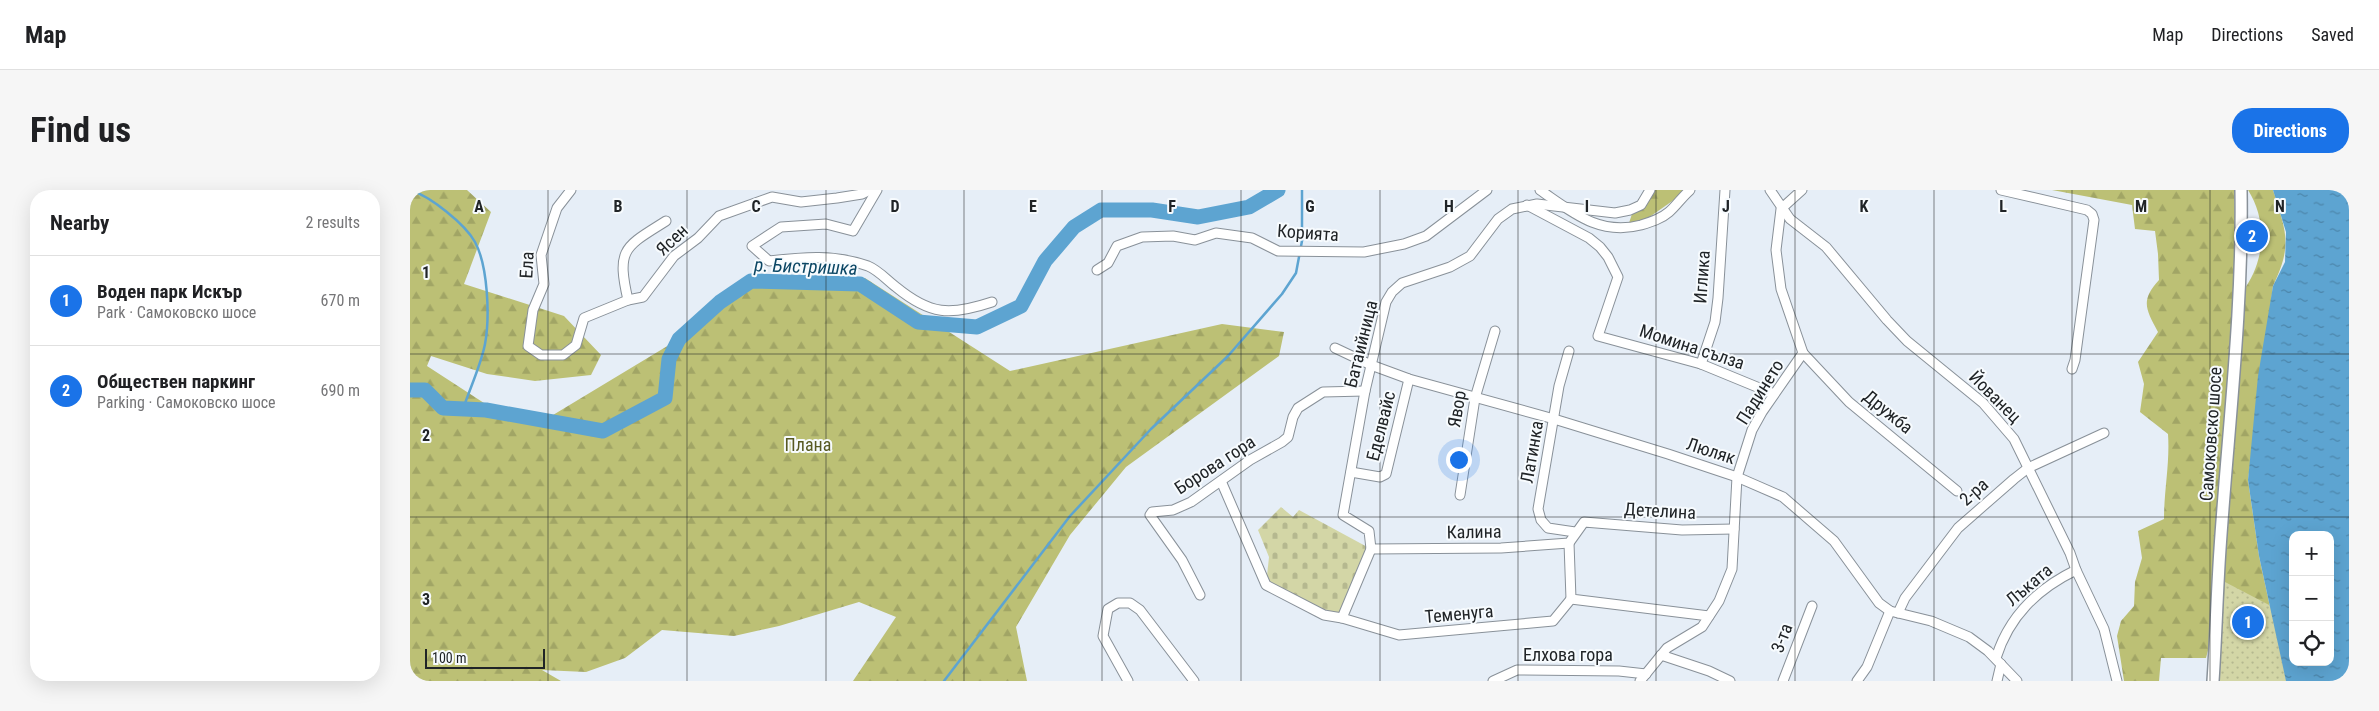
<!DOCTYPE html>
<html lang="en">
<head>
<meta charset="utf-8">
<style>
  body { margin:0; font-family:"Roboto Condensed",sans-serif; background:#f6f6f6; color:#202124 }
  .controls { position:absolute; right:15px; bottom:15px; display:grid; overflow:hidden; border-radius:10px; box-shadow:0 5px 20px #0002 }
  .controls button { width:45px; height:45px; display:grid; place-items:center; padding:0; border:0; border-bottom:1px solid #e0e0e0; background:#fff; color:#202124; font:25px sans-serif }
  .scale { position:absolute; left:15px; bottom:12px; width:120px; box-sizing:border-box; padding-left:5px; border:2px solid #202427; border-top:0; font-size:14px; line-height:18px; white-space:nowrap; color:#202427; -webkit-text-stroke:4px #f7fbfe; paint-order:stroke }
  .you { position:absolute; left:1048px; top:269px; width:18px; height:18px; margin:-12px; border:4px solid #fff; border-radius:50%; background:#1a73e8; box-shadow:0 0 0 8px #1a73e833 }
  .badge { display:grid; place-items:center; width:32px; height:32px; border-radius:50%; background:#1a73e8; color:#fff; font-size:16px; font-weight:700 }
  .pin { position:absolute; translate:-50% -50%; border:2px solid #fff; box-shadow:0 1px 5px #0006 }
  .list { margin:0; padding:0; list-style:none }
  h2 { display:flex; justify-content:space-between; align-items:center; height:65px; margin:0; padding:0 20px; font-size:21px }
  h2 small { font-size:16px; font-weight:400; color:#757577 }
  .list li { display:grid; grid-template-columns:32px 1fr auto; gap:15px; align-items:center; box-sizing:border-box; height:90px; padding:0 20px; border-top:1px solid #e0e0e0 }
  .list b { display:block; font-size:19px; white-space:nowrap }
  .list p { margin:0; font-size:16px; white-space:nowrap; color:#757577 }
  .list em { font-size:16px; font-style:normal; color:#757577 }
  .icon { flex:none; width:28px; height:28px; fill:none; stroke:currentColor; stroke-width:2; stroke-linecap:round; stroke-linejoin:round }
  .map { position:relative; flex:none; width:1939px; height:491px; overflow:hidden; border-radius:20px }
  header { display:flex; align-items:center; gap:30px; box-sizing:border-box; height:70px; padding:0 25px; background:#fff; border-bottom:1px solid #e0e0e0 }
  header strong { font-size:24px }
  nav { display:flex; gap:28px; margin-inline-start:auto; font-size:18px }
  .intro { display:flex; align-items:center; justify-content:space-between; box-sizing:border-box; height:120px; padding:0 30px }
  h1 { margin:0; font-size:35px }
  .button { padding:12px 22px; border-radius:20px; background:#1a73e8; color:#fff; font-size:18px; font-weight:700 }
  main { display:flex; gap:30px; padding:0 30px }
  aside { flex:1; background:#fff; border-radius:20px; box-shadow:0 5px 20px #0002 }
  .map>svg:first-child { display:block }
  .forest { fill:url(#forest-firs) }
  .cemetery { fill:url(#cemetery-stones) }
  .park { fill:url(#park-dots) }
  .water { fill:url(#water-ripples); fill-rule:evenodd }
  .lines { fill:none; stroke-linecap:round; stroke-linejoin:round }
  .stream { stroke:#5da4d1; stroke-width:2.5 }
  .river { stroke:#5da4d1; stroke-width:15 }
  .street-casing { stroke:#899199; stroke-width:11 }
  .secondary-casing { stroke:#899199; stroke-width:14 }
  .street { stroke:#fff; stroke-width:9 }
  .secondary { stroke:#fff; stroke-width:11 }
  .grid { fill:none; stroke:#202427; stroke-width:1; stroke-opacity:0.55 }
  .labels { text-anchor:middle; stroke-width:4; stroke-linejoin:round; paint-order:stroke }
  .street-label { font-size:18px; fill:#202427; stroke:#f7fbfe }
  .park-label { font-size:18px; fill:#575922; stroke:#f7fbfe }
  .water-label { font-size:19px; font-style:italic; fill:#0b4664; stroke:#f7fbfe }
  .grid-label { font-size:16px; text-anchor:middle; font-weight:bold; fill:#202427; stroke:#f7fbfe; stroke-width:4; stroke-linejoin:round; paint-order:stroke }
</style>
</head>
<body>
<header>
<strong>Map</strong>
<nav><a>Map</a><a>Directions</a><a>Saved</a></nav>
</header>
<div class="intro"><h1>Find us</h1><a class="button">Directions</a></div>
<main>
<aside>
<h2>Nearby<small>2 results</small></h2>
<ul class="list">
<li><span class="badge">1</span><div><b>Воден парк Искър</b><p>Park · Самоковско шосе</p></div><em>670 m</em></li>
<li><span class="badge">2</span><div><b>Обществен паркинг</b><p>Parking · Самоковско шосе</p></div><em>690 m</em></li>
</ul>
</aside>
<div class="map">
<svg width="1939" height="491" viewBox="0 0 1939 491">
  <defs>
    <pattern id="forest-firs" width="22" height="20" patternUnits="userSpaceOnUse" patternTransform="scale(1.25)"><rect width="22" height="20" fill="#bcc075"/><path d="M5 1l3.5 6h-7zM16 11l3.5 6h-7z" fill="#a1a565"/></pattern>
    <pattern id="cemetery-stones" width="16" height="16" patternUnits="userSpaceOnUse" patternTransform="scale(1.25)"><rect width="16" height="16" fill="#d3d6a6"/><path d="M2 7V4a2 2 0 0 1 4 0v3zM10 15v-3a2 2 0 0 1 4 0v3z" fill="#b5b88f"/></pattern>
    <pattern id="park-dots" width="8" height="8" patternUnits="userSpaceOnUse" patternTransform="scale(1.25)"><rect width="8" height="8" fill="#d3d6a6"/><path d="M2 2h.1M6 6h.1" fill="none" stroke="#b5b88f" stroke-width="1.8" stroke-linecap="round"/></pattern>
    <pattern id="water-ripples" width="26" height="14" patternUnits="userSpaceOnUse" patternTransform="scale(1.25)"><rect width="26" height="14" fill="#5da4d1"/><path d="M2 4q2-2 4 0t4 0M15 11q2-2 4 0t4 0" fill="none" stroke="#4c85aa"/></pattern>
  </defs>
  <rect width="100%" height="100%" fill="#e6eef7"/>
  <g class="forest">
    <polygon points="0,0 57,0 81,22 54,94 154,126 191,165 181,185 125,191 77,184 21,166 17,176 74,213 143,225 269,149 310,112 341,91 455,88 600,181 812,134 874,142 869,166 716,277 660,345 606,437 617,491 443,491 486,427 449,412 369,436 324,446 252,440 215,468 176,482 132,480 151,491 0,491"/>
    <polygon points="1242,0 1278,0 1231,33 1218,36 1223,21"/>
    <path d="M1642 0H1824L1826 65 1801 449 1796 468H1751L1749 491H1714L1707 446 1711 431 1724 416 1725 392 1732 368 1728 341 1754 329C1754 300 1760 273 1758 244L1730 222 1734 194 1728 172 1748 142C1736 119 1730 111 1749 90L1748 64 1745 41 1725 39 1722 15Z"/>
    <path d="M1838 0H1863C1876 42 1883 54 1863 96L1838 290 1849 366 1876 491H1809L1817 323 1833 101C1855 71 1858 32 1838 0Z"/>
  </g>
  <polygon class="cemetery" points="871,317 883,327 889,320 961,359 932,428 856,395 859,367 848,340"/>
  <polygon class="park" points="1815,392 1861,416 1876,491 1809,491"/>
  <path class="water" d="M1863 0H1939V491H1876L1849 366 1838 290 1848 186 1863 96 1875 72 1876 42ZM1883 345H1920V472H1883Z"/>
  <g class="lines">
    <g class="stream">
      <path d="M0 0C20 6 55 34 65 52 78 76 80 127 75 154 71 175 60 198 53 219"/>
      <polyline points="534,491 660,326 741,239 818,166 872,104 886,83 892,51 892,0"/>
    </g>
    <polyline class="river" points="0,200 15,200 33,218 76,220 193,241 255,208 259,169 269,149 310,112 341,91 450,94 508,132 567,137 611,116 635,71 664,37 691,20 742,20 788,27 839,17 868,0"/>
    <defs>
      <g id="street">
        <polyline points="161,0 147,18 131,65 134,94 123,120 118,156 131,165 153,165 166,155 174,128 218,110 233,107 264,66 288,48 309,26 362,7 391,12 427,8 452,4 460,0"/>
        <path d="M467 0 443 41 416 34 371 37 342 56 359 71C394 67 424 64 458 76 468 80 477 90 486 97 520 125 540 126 582 112"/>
        <path d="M1130 0C1162 22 1189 46 1231 35 1241 32 1251 29 1259 22 1266 16 1272 7 1280 0"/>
        <polyline points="1240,0 1231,15 1220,20 1205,23 1127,14 1102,19 1088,29 1060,66 1040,77 992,93 982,102 976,112 955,201 933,325 959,341 961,359 1091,358 1159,353 1174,332 1272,340 1324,339"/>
        <polyline points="1360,0 1380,29 1416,57 1477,130 1497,151 1573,213 1604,249 1660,363 1666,380 1694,439 1707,491"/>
        <polyline points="1591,0 1677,20 1682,24 1684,30 1665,170 1662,179"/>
        <polyline points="1117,15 1179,48 1190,57 1198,67 1208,87 1188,146 1291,174 1364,204"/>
        <polyline points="687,80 698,73 707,56 732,47 763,46 785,50 806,43 842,48 868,61 954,62 994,54 1016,46 1077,0"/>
        <path d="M218 110C206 58 215 57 256 31"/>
        <polyline points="925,158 961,175 999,189 1144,229 1258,264 1327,287 1373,307 1424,351 1469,413 1480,421 1521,431 1559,447 1578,461 1607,491"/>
        <polyline points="1159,161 1149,196 1128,319 1131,330 1138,338 1165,342"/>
        <polyline points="1393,163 1439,212 1547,301"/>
        <polyline points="1291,174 1305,132 1308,108 1315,0"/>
        <polyline points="941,282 970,287 976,284 999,189"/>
        <polyline points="811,291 856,395 914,425 932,428"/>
        <polyline points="1050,305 1065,208 1085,141"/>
        <polyline points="1159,353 1161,409 1299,426"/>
        <polyline points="961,359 932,428 989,445 1143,431 1161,409"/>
        <polyline points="790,405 772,370 740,325 742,322 763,320 781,312 840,270 872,252 878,247 883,227 888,218 913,202 955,201"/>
        <polyline points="1488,423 1495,408 1548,338 1604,289 1618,278 1694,243"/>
        <polyline points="1251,465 1299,481 1320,491"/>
        <path d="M1586 468C1599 426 1627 399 1666 380"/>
        <polyline points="718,491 693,446 698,419 708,413 720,413 730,420 784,491"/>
        <polyline points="1083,491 1107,480 1209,481 1236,484"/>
        <polyline points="1230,491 1257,458 1292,437 1309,411 1322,379 1327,287 1342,240 1352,222 1393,163 1371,99 1366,60 1371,19 1392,0"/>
        <polyline points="1373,491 1402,416"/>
        <polyline points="1447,491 1457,477 1480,421"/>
        <polyline points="1587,491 1591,474"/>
      </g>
      <path id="secondary" d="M1803 491C1806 447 1807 403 1810 359 1818 239 1833 120 1831 0"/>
    </defs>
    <use href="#street" class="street-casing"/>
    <use href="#secondary" class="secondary-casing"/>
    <use href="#street" class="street"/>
    <use href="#secondary" class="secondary"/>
  </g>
  <path class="grid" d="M138 0V491M277 0V491M416 0V491M554 0V491M692 0V491M831 0V491M970 0V491M1108 0V491M1246 0V491M1385 0V491M1524 0V491M1662 0V491M1800 0V491M0 164H1939M0 327H1939"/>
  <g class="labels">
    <g class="street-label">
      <text transform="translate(898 43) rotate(4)" y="6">Корията</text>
      <text transform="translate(262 50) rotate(-43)" y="6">Ясен</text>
      <text transform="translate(117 75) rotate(-87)" y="6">Ела</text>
      <text transform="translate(1292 87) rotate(-86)" y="6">Иглика</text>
      <text transform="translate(951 154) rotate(-76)" y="6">Батаийница</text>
      <text transform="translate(1282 157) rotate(18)" y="6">Момина сълза</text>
      <text transform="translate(1350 202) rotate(-58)" y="6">Падинето</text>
      <text transform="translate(1585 207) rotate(45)" y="6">Йованец</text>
      <text transform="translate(1047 219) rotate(-80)" y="6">Явор</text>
      <text transform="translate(1478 222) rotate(39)" y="6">Дружба</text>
      <text transform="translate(971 236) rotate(-76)" y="6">Еделвайс</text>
      <text transform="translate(1801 244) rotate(-86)" y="6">Самоковско шосе</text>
      <text transform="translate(1301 261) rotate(18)" y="6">Люляк</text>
      <text transform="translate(1122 262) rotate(-80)" y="6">Латинка</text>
      <text transform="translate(805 275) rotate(-33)" y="6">Борова гора</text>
      <text transform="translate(1564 302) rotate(-41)" y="6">2-ра</text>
      <text transform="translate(1250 321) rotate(3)" y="6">Детелина</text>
      <text transform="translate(1064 342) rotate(-1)" y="6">Калина</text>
      <text transform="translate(1619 395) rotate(-40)" y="6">Лъката</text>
      <text transform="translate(1049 424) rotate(-5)" y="6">Теменуга</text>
      <text transform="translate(1372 448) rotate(-69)" y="6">3-та</text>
      <text x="1158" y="471">Елхова гора</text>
    </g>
    <g class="park-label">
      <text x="398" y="261">Плана</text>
    </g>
    <g class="water-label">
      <text transform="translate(396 76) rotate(2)" y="7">р. Бистришка</text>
    </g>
  </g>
  <g class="grid-label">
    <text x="69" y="22">A</text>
    <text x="208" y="22">B</text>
    <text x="346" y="22">C</text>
    <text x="485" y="22">D</text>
    <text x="623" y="22">E</text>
    <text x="762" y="22">F</text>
    <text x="900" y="22">G</text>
    <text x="1039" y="22">H</text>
    <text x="1177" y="22">I</text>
    <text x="1316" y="22">J</text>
    <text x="1454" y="22">K</text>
    <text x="1593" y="22">L</text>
    <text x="1731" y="22">M</text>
    <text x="1870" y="22">N</text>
    <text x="16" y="88">1</text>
    <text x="16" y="251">2</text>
    <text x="16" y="415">3</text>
  </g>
</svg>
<div class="controls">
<button>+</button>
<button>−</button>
<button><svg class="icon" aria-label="locate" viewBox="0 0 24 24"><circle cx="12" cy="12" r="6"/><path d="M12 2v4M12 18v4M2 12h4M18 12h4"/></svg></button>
</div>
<div class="scale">100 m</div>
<div class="you"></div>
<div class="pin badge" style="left:1838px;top:432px">1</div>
<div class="pin badge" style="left:1842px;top:46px">2</div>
</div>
</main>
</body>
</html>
